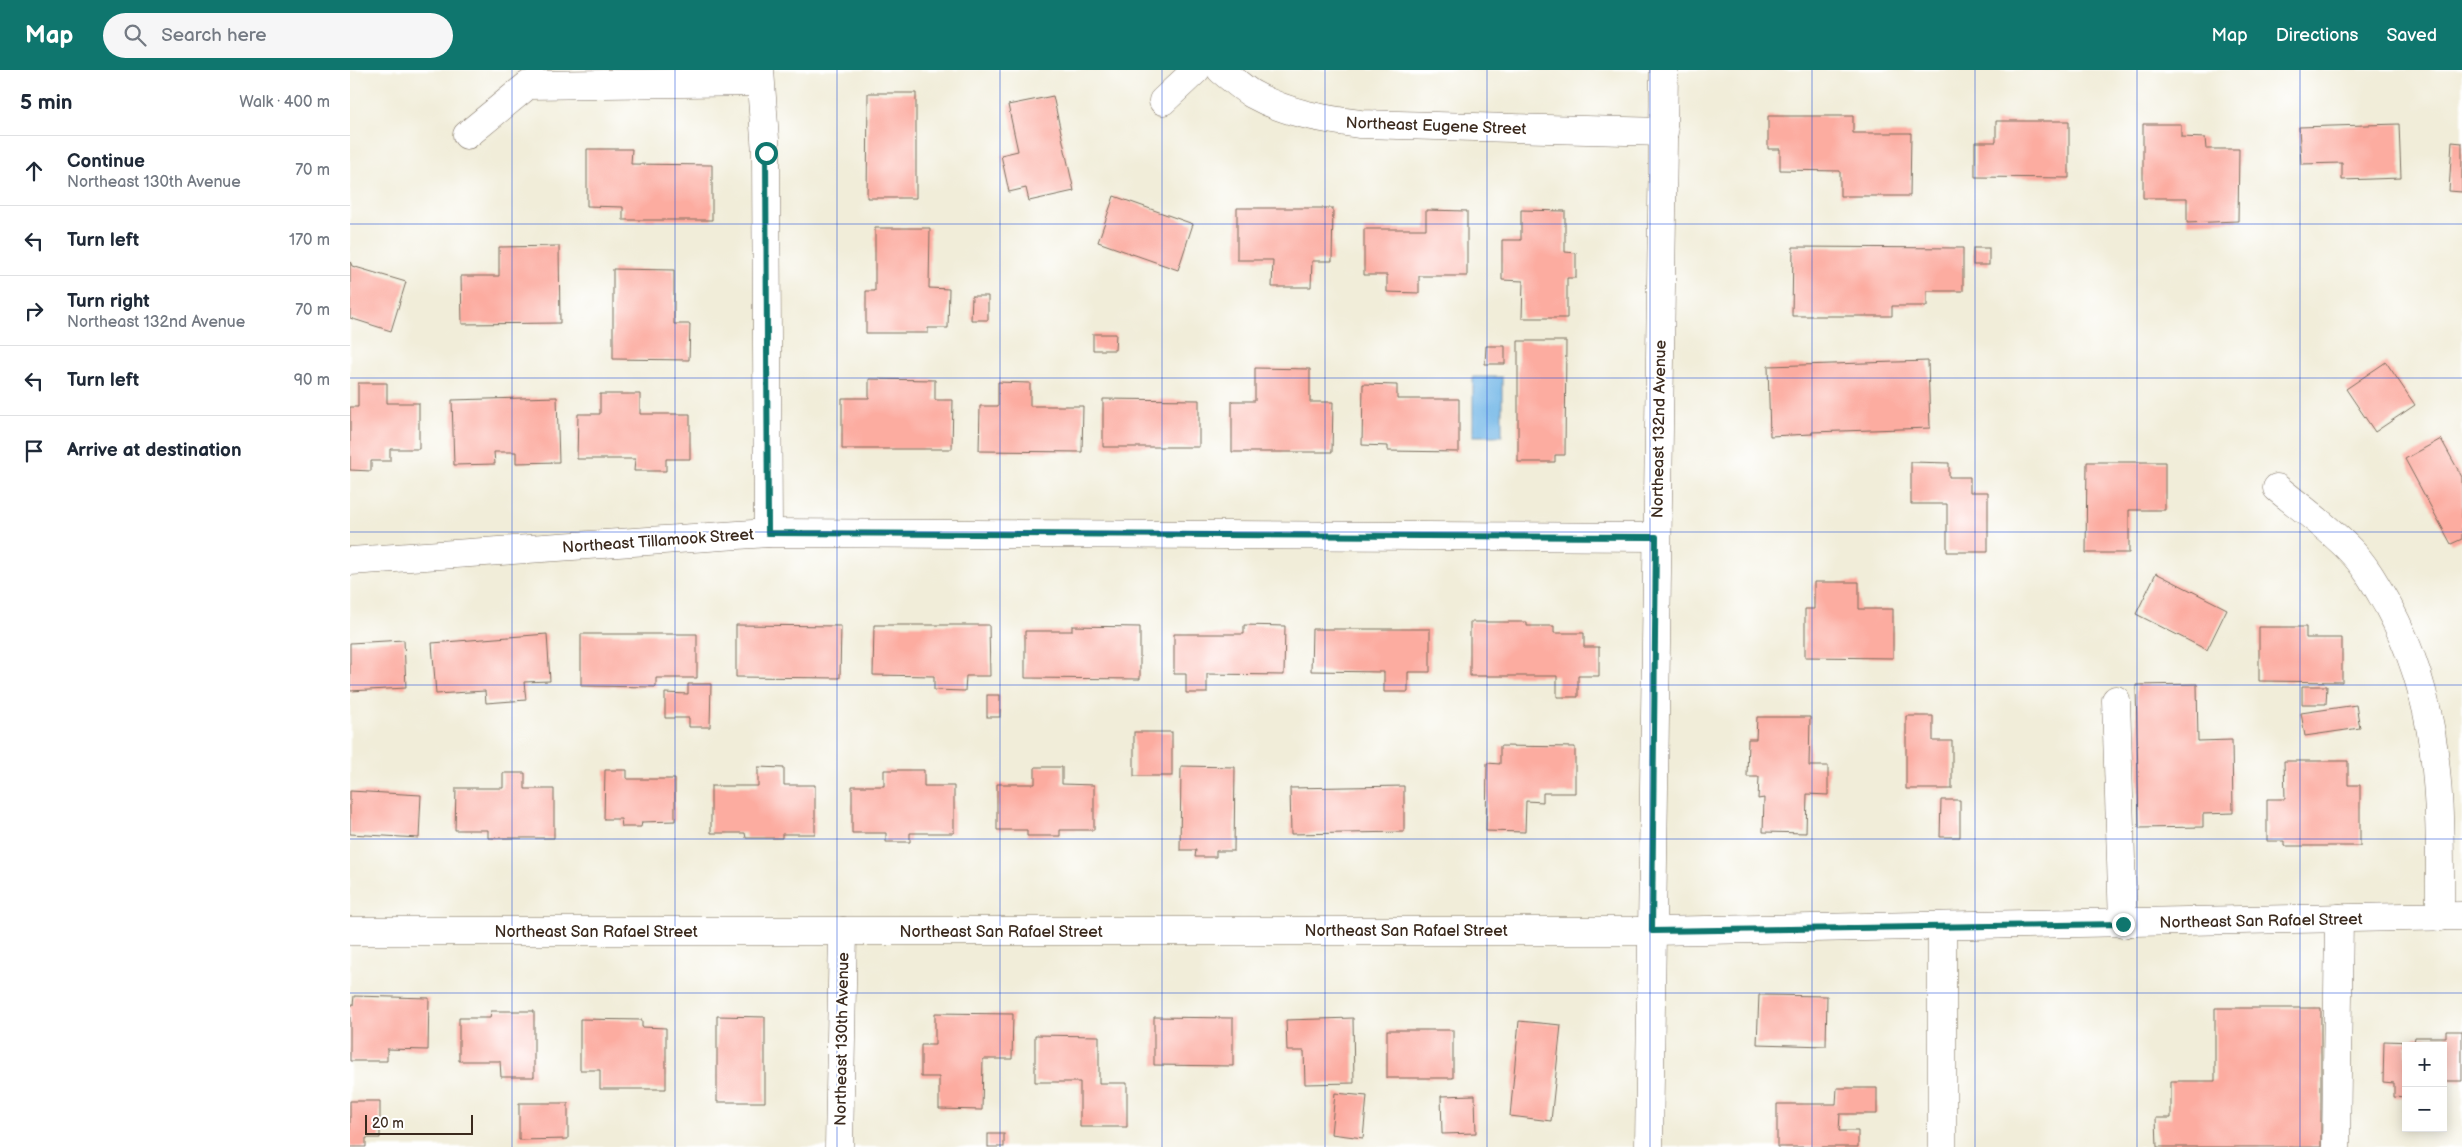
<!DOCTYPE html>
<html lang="en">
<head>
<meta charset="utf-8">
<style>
  body { margin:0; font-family:"Balsamiq Sans",sans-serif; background:#f6f6f7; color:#1f2937 }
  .controls { position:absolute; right:15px; bottom:15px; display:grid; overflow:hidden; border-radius:0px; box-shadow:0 2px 12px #0003 }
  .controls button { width:45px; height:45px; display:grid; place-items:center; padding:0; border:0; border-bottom:1px solid #e0e1e3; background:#fff; color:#1f2937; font:25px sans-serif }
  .scale { position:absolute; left:15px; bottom:12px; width:108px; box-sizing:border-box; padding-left:5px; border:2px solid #3b2a1e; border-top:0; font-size:14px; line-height:18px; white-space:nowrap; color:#3b2a1e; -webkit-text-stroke:4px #fff; paint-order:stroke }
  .stop { position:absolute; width:15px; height:15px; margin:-11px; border:4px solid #0f766e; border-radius:50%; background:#fff }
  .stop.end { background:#0f766e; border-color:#fff; box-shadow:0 1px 5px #0008 }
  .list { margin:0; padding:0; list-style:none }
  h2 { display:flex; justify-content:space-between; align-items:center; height:65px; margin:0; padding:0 20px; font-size:21px }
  h2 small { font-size:16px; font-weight:400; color:#747a83 }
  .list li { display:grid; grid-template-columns:32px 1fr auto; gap:15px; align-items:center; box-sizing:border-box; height:70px; padding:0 20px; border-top:1px solid #e0e1e3 }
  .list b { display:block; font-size:19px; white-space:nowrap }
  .list p { margin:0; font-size:16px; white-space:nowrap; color:#747a83 }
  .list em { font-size:16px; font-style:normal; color:#747a83 }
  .icon { flex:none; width:28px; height:28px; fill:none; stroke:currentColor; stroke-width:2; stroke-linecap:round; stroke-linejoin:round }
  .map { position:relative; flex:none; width:2112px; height:1077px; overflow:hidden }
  header { display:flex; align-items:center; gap:30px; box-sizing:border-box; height:70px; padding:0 25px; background:#0f766e; color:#fff }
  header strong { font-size:24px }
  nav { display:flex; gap:28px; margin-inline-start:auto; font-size:18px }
  .search { width:350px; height:45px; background:#f6f6f7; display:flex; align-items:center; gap:12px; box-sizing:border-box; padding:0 18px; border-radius:28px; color:#747a83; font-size:19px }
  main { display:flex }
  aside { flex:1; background:#fff }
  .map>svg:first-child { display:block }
  .water { fill:#6fb5e6; stroke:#557082 }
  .building { fill:#fcaca0 }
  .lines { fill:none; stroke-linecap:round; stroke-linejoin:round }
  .minor-casing { stroke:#7b6e5f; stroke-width:29 }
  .minor { stroke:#fff; stroke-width:28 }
  .route { stroke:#0f766e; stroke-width:6 }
  .grid { fill:none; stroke:#1d4ed8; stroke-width:1; stroke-opacity:0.55 }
  .labels { text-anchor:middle; stroke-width:4.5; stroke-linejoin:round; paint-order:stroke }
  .street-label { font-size:16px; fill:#3b2a1e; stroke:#fff }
</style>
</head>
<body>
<header>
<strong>Map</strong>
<div class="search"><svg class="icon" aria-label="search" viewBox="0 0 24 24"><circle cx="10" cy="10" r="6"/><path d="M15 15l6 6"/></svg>Search here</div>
<nav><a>Map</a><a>Directions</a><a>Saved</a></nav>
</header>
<main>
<aside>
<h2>5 min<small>Walk · 400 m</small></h2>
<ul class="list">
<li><svg class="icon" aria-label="ahead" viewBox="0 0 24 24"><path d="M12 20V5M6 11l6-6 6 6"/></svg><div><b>Continue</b><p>Northeast 130th Avenue</p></div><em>70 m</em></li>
<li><svg class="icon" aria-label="left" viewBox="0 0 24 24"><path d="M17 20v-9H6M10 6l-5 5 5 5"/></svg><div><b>Turn left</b></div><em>170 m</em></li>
<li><svg class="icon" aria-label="right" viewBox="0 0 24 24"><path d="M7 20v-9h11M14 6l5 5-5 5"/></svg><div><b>Turn right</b><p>Northeast 132nd Avenue</p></div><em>70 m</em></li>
<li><svg class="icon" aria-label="left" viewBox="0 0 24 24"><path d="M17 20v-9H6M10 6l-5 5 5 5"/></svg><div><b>Turn left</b></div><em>90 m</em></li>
<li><svg class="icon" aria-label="arrive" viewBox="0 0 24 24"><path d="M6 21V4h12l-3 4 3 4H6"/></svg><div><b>Arrive at destination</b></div></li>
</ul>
</aside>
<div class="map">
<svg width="2112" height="1077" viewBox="0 0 2112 1077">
  <rect width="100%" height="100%" fill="#fff"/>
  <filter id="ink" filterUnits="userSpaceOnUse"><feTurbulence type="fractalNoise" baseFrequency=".02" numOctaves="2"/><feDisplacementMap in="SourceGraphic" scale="10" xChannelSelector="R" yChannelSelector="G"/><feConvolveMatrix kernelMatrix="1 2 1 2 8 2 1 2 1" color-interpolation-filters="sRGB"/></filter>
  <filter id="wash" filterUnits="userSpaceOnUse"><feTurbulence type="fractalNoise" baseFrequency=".0096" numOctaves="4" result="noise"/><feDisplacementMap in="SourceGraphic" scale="20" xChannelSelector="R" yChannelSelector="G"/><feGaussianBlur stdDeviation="1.12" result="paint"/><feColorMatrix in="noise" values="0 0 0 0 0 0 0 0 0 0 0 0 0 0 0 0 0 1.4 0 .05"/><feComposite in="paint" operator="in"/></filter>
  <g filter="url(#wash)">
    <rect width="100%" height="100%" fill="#f1edd9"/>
    <rect class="water" x="1123" y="307" width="29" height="59"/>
    <g id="blocks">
      <g class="building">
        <polygon points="518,23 566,23 566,128 517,128"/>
        <polygon points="703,26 724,121 679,131 676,118 659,122 651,85 668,81 658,35"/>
        <polygon points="1418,46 1503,46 1503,63 1561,63 1560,126 1490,126 1490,101 1430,100 1430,79 1418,79"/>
        <polygon points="1646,51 1719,51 1719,108 1625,107 1625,72 1646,72"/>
        <polygon points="1793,54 1831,54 1831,67 1855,68 1856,79 1889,79 1888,151 1837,153 1837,128 1793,128"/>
        <polygon points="2049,54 2051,108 1992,110 1992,93 1951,94 1949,57"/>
        <polygon points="2102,72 2112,73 2112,122 2099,121"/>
        <polygon points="237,79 282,79 281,94 362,95 362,150 273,150 273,137 237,136"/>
        <polygon points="764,126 843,154 828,200 748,172"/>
        <polygon points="887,138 983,138 982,191 962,191 961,217 922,217 923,190 887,190"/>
        <polygon points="1076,140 1117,141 1117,206 1069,206 1069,223 1037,222 1037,205 1014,205 1014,159 1076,159"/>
        <polygon points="1171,140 1215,141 1215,182 1226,183 1226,208 1217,208 1217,248 1172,248 1173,211 1152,210 1152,170 1171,170"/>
        <polygon points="525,158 580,158 579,218 599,219 598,258 578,258 578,263 516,263 516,221 525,221"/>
        <polygon points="209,176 210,253 112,254 111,206 149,206 149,177"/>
        <polygon points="1443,177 1613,178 1613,221 1577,221 1577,236 1542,236 1542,246 1442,246"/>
        <rect x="1623" y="178" width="16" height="17"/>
        <polygon points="0,191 2,196 56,212 41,261 0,248"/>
        <polygon points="263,199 324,200 324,254 340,254 339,290 263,289"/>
        <polygon points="622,226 638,226 638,250 621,250"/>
        <polygon points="743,264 766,264 765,280 743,280"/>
        <polygon points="1168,271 1216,271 1215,385 1205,385 1205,392 1168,392"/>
        <polygon points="1136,276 1155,276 1155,294 1135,294"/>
        <polygon points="1578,291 1580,358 1462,362 1462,364 1420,366 1418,296"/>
        <polygon points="2036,292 2065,335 2025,362 1996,319"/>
        <polygon points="905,298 960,299 960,332 983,332 982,382 882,382 882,331 905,331"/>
        <polygon points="519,309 585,310 585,330 603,330 602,379 492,379 492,328 519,328"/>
        <polygon points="648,312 680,313 680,336 733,336 732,382 629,381 630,336 648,336"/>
        <polygon points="8,313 37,313 37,333 69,333 69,379 40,379 40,391 21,391 21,401 0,400 0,337 8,337"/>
        <polygon points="1013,314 1047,315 1047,329 1109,329 1109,382 1038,381 1038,376 1012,375"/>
        <polygon points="250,324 290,324 290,344 340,344 340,389 316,389 316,401 284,401 285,389 227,389 228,344 250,344"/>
        <polygon points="207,327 209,392 166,393 166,382 144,382 145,394 104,395 102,330"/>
        <polygon points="753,329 849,330 849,377 753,377"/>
        <polygon points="2091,369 2112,407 2112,469 2101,474 2055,389"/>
        <polygon points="1561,392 1599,393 1599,407 1620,407 1620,422 1638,422 1638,482 1597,482 1597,434 1561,434"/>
        <polygon points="1737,392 1815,392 1815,440 1779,440 1779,483 1736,483"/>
        <polygon points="1806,503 1877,539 1857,580 1786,544"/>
        <polygon points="1464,512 1509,512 1509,539 1543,539 1543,588 1455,587 1455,539 1464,539"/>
        <polygon points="1120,552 1177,552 1177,556 1204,556 1204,563 1234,563 1234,577 1249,577 1249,606 1228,606 1228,627 1207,627 1207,606 1120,606"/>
        <polygon points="386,555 491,556 490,608 386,607"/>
        <polygon points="524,555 639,555 640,606 616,606 615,621 584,620 584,606 523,605"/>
        <polygon points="894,555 935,556 934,605 857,604 857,623 836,623 836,604 824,604 824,564 894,564"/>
        <polygon points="722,556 790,557 790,609 675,608 675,561 722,561"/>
        <polygon points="1909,557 1956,557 1956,568 1992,568 1992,612 1909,611"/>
        <polygon points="962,559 1080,559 1080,602 1058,602 1058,622 1034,622 1034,602 961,601"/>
        <polygon points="197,564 200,611 174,612 176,630 136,633 135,621 86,624 82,573"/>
        <polygon points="231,564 347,564 347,608 306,608 306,617 231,616"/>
        <polygon points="54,570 56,618 0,621 0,573"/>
        <polygon points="338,614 361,614 360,657 339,657 339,648 315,648 315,623 338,624"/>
        <polygon points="1847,614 1848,671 1882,670 1883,743 1853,744 1853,757 1789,758 1786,615"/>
        <polygon points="1952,616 1977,616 1976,634 1952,634"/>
        <rect x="637" y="625" width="13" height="22"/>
        <polygon points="2006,635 2010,658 1955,666 1951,643"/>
        <polygon points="1556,646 1583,646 1583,671 1602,671 1602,719 1556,719"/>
        <polygon points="1407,647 1460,647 1459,696 1478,696 1478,725 1457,724 1456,763 1413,762 1414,728 1408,729 1409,707 1397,707 1398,669 1406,669"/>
        <rect x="784" y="662" width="38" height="44"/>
        <polygon points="1150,676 1225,677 1225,723 1193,723 1193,732 1176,731 1175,762 1136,761 1137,693 1150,694"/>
        <polygon points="1934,691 1998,691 1998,715 2010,715 2010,776 1934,776 1934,771 1917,771 1917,729 1935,729"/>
        <polygon points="831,696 885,697 884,781 866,781 866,787 845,787 846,780 830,780"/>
        <polygon points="408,697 434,698 434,715 465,715 465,764 432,764 432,768 396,768 395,763 361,763 361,716 408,716"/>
        <polygon points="685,697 712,697 712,714 744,715 744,760 710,760 710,766 677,766 677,760 647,760 647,714 685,714"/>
        <polygon points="255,700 277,700 277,709 325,709 325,751 292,752 291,757 272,757 271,749 254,749"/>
        <polygon points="534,700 574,700 574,716 604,716 604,763 560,763 560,772 536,772 536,763 502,763 502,716 534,716"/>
        <polygon points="153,703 175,703 175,719 204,719 204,768 138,768 138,760 105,760 106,718 153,718"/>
        <polygon points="1054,716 1054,762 941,764 940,718"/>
        <polygon points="0,721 71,725 69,768 0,764"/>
        <polygon points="1591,730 1610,730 1610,767 1590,767"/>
        <polygon points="1409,925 1477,926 1476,976 1407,974"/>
        <polygon points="4,926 79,928 78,980 37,979 37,991 0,991 0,935 3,935"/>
        <polygon points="1865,938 1971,938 1971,1077 1807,1077 1806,1048 1821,1048 1821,1011 1865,1011"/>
        <polygon points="141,941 184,941 184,1007 151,1007 150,991 109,991 109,948 140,948"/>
        <polygon points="585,943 663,944 662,989 633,989 632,1040 589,1039 589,1007 571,1007 571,975 585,975"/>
        <polygon points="367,946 415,947 415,1032 367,1032"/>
        <polygon points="804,947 883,948 883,996 804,995"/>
        <polygon points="1003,948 1004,1013 955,1014 954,981 937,981 936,950"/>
        <polygon points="230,949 292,950 292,957 316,958 316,1019 250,1019 250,1000 230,1000"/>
        <polygon points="1169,951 1211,955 1201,1051 1160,1046"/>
        <rect x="1037" y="960" width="66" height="48"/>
        <polygon points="2096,961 2112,961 2112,1011 2093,1011 2093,976 2056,976 2056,1028 2044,1027 2044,1013 2033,1012 2034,971 2064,972 2065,967 2096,967"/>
        <polygon points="685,965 749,966 749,1013 777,1013 777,1057 730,1057 730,1012 685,1012"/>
        <polygon points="1487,1018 1527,1018 1527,1044 1490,1044 1489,1061 1508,1061 1508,1077 1427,1077 1427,1034 1486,1034"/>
        <polygon points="985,1023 1017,1026 1013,1068 981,1064"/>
        <polygon points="1125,1025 1126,1063 1092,1064 1091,1026"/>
        <polygon points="0,1031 30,1031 30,1068 16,1068 16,1077 0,1077"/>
        <polygon points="169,1033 218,1033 218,1069 169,1070"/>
        <rect x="638" y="1064" width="16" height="13"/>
      </g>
    </g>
  </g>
  <g filter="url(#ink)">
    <use href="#blocks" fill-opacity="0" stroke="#7b6e5f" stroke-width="1"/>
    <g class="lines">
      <defs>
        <g id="minor">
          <polyline points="410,0 416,83 418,463"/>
          <path d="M871 0C881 8 891 17 902 24 936 43 972 49 1010 54L1314 62"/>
          <polyline points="813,31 846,0"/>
          <polyline points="117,65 178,15 410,12"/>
          <path d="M1927 418C1951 438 1978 457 2000 480 2016 496 2027 517 2038 536 2093 637 2090 735 2090 847"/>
          <polyline points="0,491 418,463 1307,467"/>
          <polyline points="1766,630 1773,854"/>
          <polyline points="0,861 1302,861 2112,846"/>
          <polyline points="489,1077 493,861"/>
          <polyline points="1299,1077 1314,0"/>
          <polyline points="1592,1077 1592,856"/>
          <polyline points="1986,1077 1989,848"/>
        </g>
      </defs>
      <use href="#minor" class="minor-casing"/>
      <use href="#minor" class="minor"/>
    </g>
  </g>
  <g class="lines" filter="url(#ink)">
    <polyline class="route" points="416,83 418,463 1306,467 1302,861 1773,854"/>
  </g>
  <path class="grid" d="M162 0V1077M325 0V1077M487 0V1077M650 0V1077M812 0V1077M975 0V1077M1137 0V1077M1300 0V1077M1462 0V1077M1625 0V1077M1787 0V1077M1950 0V1077M0 154H2112M0 308H2112M0 462H2112M0 615H2112M0 769H2112M0 923H2112"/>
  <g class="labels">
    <g class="street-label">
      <text transform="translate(1086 55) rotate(2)" y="6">Northeast Eugene Street</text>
      <text transform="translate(1308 359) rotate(-89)" y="6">Northeast 132nd Avenue</text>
      <text transform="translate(308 470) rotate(-4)" y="6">Northeast Tillamook Street</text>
      <text transform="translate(1911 850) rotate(-1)" y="6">Northeast San Rafael Street</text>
      <text x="1056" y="866">Northeast San Rafael Street</text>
      <text x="246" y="867">Northeast San Rafael Street</text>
      <text x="651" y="867">Northeast San Rafael Street</text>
      <text transform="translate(491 969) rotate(-89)" y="6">Northeast 130th Avenue</text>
    </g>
  </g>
</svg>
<div class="controls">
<button>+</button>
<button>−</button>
</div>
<div class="scale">20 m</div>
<div class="stop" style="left:416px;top:83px"></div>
<div class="stop end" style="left:1773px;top:854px"></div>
</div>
</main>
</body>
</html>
